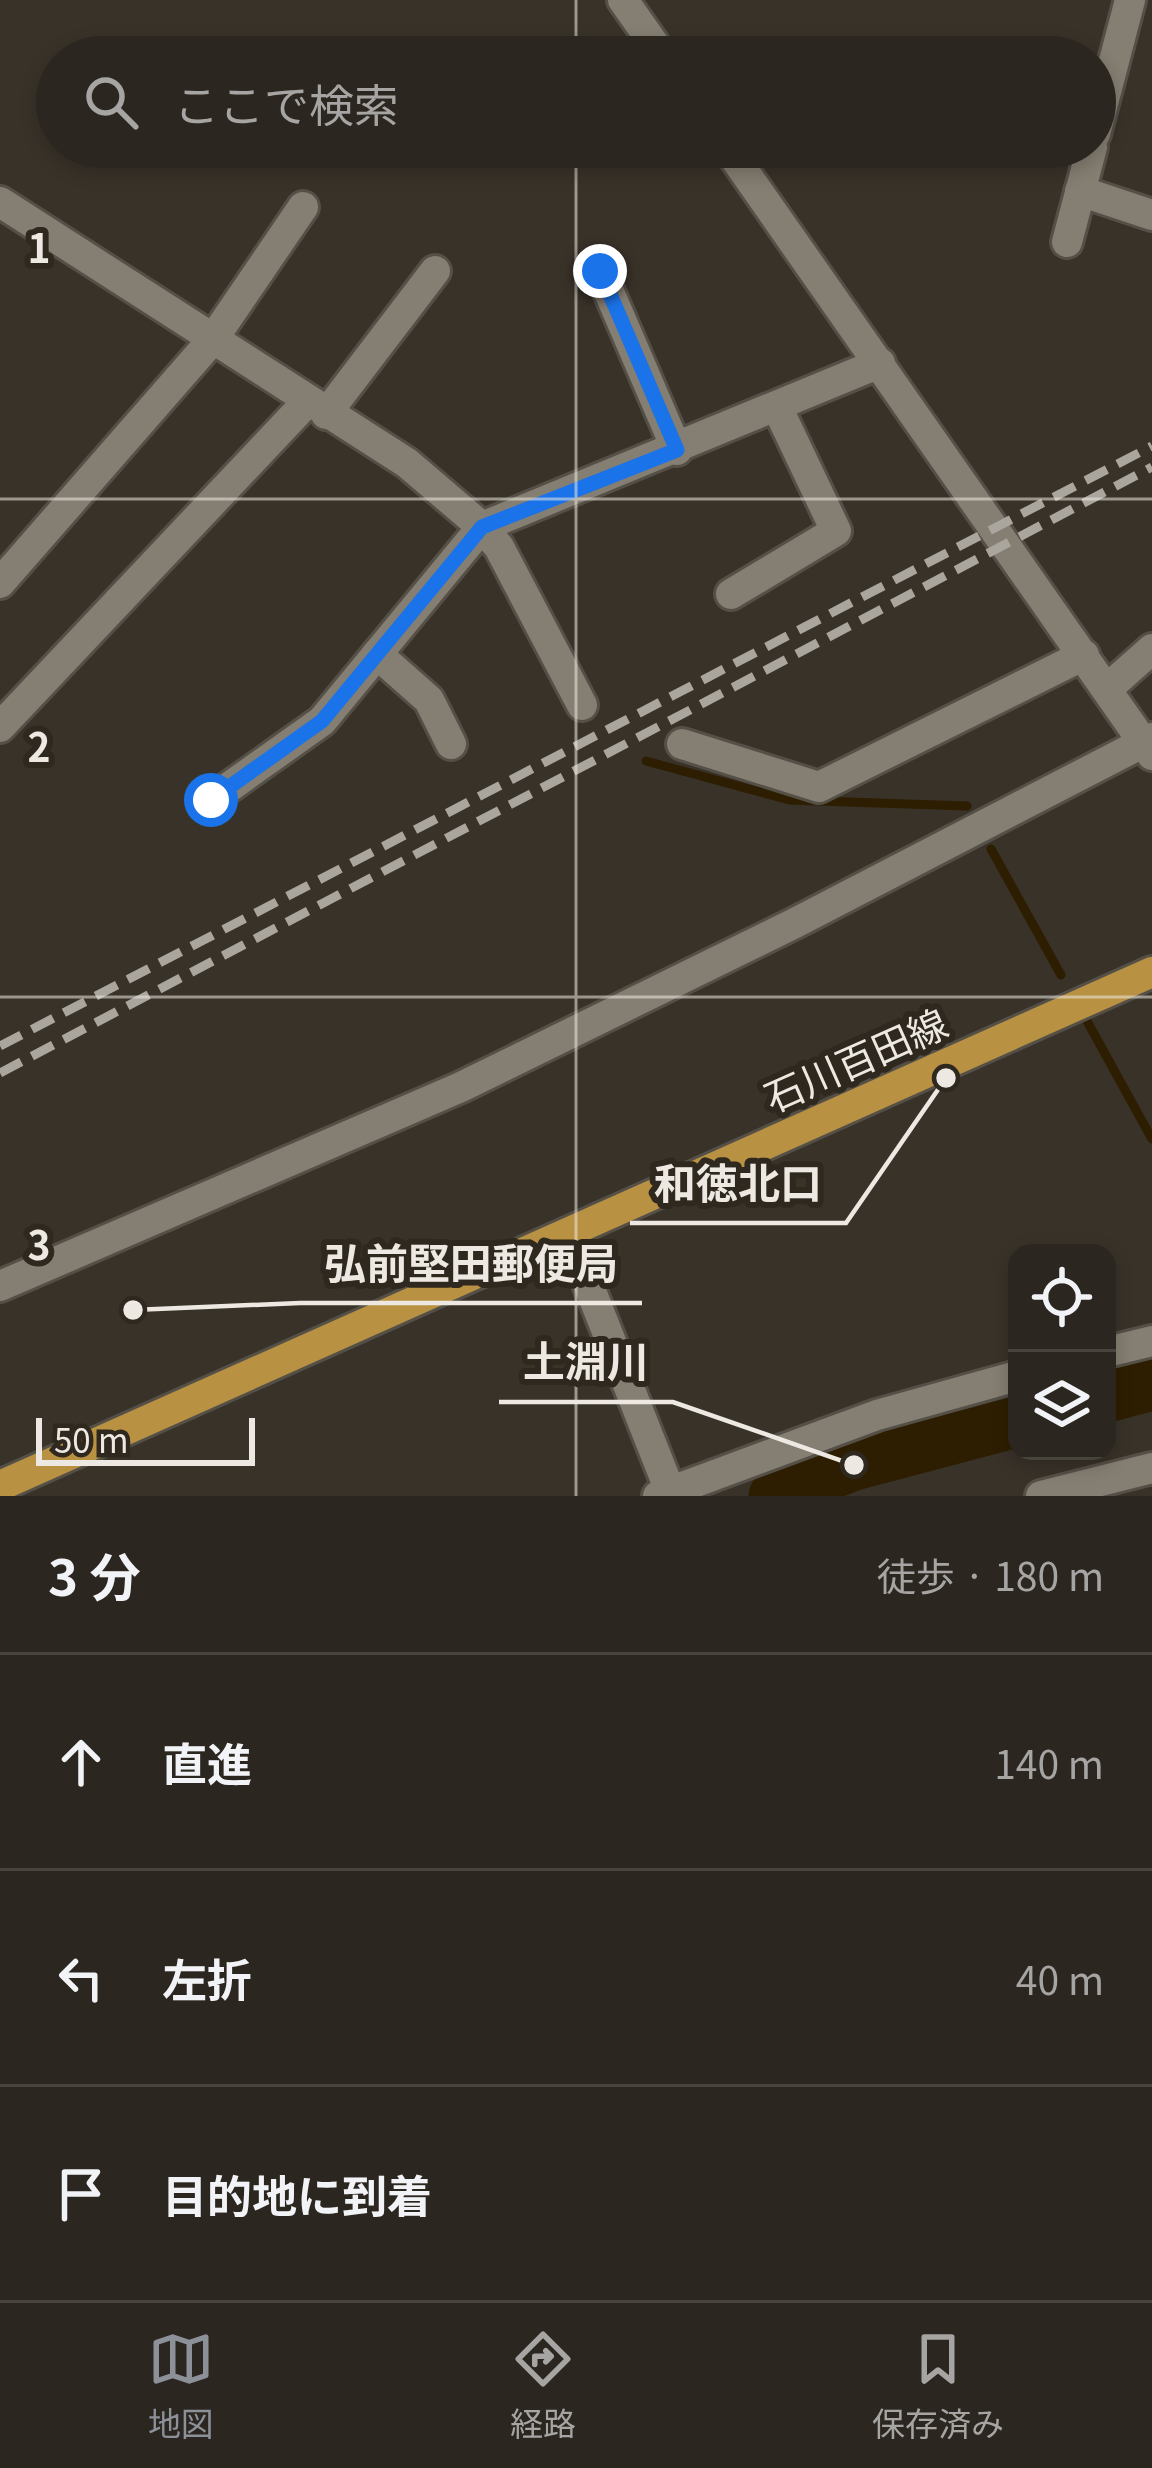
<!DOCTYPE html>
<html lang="ja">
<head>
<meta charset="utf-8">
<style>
  body { margin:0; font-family:Georgia,"Noto Sans JP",serif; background:#332e28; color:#f1f3f6 }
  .controls { position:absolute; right:36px; bottom:36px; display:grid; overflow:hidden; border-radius:24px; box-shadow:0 6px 18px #0003 }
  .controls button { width:108px; height:108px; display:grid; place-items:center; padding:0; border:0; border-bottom:3px solid #47433d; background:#2b261f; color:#f1f3f6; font:60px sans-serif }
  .scale { position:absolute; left:36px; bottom:30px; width:219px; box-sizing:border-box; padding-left:12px; border:6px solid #ede9e2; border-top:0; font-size:33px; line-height:42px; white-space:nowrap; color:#ede9e2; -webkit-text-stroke:9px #2f281f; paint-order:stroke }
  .stop { position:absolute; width:36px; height:36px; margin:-27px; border:9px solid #1a73e8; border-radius:50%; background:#fff }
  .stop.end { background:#1a73e8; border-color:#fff; box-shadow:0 3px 12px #0008 }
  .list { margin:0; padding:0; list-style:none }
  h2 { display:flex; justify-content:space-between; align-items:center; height:156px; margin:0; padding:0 48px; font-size:51px }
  h2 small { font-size:39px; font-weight:400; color:#a6a5a4 }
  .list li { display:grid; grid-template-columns:78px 1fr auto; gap:36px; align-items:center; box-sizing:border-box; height:216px; padding:0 48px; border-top:3px solid #47433d }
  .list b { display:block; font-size:45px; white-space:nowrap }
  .list em { font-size:39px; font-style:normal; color:#a6a5a4 }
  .icon { flex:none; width:66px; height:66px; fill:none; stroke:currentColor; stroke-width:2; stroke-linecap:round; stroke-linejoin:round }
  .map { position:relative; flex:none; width:1152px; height:1496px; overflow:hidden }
  .search { position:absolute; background:#2b261f; box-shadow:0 6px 18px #0003; left:36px; right:36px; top:36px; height:132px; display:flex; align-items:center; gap:30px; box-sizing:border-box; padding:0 42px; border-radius:66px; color:#a6a5a4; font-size:45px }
  .sheet { height:804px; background:#2b261f }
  nav { display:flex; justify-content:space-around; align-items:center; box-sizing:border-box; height:168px; border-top:3px solid #47433d; background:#2b261f; font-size:33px; color:#a6a5a4 }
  nav a { display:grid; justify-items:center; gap:6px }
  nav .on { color:#8c9099 }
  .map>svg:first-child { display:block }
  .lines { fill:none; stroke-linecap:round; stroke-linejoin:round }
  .stream { stroke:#2e1e01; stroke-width:9 }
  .river { stroke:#2e1e01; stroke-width:51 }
  .minor-casing { stroke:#555047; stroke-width:36 }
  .major-casing { stroke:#555047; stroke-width:36 }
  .minor { stroke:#857e72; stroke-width:30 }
  .major { stroke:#b99142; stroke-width:30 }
  .rail { stroke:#aaa59d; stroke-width:9; stroke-dasharray:24 12; stroke-linecap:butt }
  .route { stroke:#1a73e8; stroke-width:15 }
  .grid { fill:none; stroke:#ede9e2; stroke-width:3; stroke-opacity:0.55 }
  .labels { text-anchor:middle; stroke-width:12; stroke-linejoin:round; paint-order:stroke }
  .street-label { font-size:39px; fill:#ede9e2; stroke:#2f281f }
  .grid-label { font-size:39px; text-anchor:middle; font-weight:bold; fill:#ede9e2; stroke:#2f281f; stroke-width:12; stroke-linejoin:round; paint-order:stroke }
  .leader { fill:none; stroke:#ede9e2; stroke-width:4.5 }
  .callout-dot { fill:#ede9e2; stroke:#2f281f; stroke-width:4.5 }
  .callout-label { font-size:42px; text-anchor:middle; font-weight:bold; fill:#ede9e2; stroke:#2f281f; stroke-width:12; stroke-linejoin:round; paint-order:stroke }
</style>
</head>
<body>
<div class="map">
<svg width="1152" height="1496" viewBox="0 0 1152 1496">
  <rect width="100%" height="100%" fill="#393229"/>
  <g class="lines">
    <g class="stream">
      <polyline points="646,761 789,800 967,806"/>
      <polyline points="991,849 1061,975"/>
      <polyline points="1087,1021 1152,1139"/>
    </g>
    <g class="river">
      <polyline points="1107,1397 1152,1385"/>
      <polyline points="774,1496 854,1465 1017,1422"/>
    </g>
    <defs>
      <g id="minor">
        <polyline points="623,0 663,57"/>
        <polyline points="1095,134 1130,0"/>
        <polyline points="727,147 1152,755"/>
        <polyline points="1080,191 1152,215"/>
        <polyline points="0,202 407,463 482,527 880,363"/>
        <polyline points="1067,242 1092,147"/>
        <polyline points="600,271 677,450"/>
        <polyline points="326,414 435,271"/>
        <polyline points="0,583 213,339 303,207"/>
        <polyline points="731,594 836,531 778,409"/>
        <polyline points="377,654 429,700 451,744"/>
        <polyline points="1107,689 1152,649"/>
        <polyline points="0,727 307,402"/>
        <polyline points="682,744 819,787 1084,655"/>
        <polyline points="211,800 322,721 482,527 499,547 582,705"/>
        <polyline points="568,1233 672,1496"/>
        <polyline points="0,1286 461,1087 795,923 1152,738"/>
        <polyline points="1107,1352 1152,1341"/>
        <polyline points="658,1496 877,1415 1017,1376"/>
        <polyline points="1041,1496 1152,1468"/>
      </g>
      <polyline id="major" points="0,1486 1152,972"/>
    </defs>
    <use href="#minor" class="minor-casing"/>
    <use href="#major" class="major-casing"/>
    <use href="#minor" class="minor"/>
    <use href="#major" class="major"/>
    <g class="rail">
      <polyline points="0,1046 1152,446"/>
      <polyline points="0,1073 1152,467"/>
    </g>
  </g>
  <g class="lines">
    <polyline class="route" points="211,800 322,721 482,527 677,450 600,271"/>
  </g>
  <path class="grid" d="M576 0V57M576 147V1496M0 499H1152M0 997H1152"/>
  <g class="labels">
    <g class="street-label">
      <text transform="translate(856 1061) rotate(-24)" y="14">石川百田線</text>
    </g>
  </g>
  <g class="grid-label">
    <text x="39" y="263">1</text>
    <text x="39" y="762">2</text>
    <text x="39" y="1260">3</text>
  </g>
  <path class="leader" d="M946 1078L846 1223H630M133 1310L300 1303H642M854 1465L673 1402H499"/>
  <g class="callout-dot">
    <circle cx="946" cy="1078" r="12"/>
    <circle cx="133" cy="1310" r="12"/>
    <circle cx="854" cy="1465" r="12"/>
  </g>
  <g class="callout-label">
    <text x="738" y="1199">和徳北口</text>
    <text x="471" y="1279">弘前堅田郵便局</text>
    <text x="586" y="1377">土淵川</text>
  </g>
</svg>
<div class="controls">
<button><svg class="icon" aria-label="locate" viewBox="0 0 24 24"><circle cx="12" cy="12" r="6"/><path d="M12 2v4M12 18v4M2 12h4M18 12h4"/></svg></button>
<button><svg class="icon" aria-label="layers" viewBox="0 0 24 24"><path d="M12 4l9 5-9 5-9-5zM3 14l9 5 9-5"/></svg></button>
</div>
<div class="scale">50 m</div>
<div class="stop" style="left:211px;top:800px"></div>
<div class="stop end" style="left:600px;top:271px"></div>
<div class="search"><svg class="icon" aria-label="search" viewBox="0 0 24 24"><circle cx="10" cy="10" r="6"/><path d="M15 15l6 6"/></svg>ここで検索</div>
</div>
<section class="sheet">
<h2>3 分<small>徒歩 · 180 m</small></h2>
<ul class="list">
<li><svg class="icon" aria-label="ahead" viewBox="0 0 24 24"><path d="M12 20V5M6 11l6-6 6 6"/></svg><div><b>直進</b></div><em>140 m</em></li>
<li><svg class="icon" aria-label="left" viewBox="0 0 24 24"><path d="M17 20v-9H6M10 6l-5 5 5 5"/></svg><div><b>左折</b></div><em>40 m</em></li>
<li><svg class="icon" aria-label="arrive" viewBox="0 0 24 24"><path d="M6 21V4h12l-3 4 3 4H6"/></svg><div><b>目的地に到着</b></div></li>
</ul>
</section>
<nav>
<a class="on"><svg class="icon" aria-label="map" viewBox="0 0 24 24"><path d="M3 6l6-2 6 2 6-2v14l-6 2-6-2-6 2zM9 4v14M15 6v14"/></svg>地図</a>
<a><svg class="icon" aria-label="directions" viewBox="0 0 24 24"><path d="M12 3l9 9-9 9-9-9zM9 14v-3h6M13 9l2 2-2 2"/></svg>経路</a>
<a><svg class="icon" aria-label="saved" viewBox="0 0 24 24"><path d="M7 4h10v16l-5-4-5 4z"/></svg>保存済み</a>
</nav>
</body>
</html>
